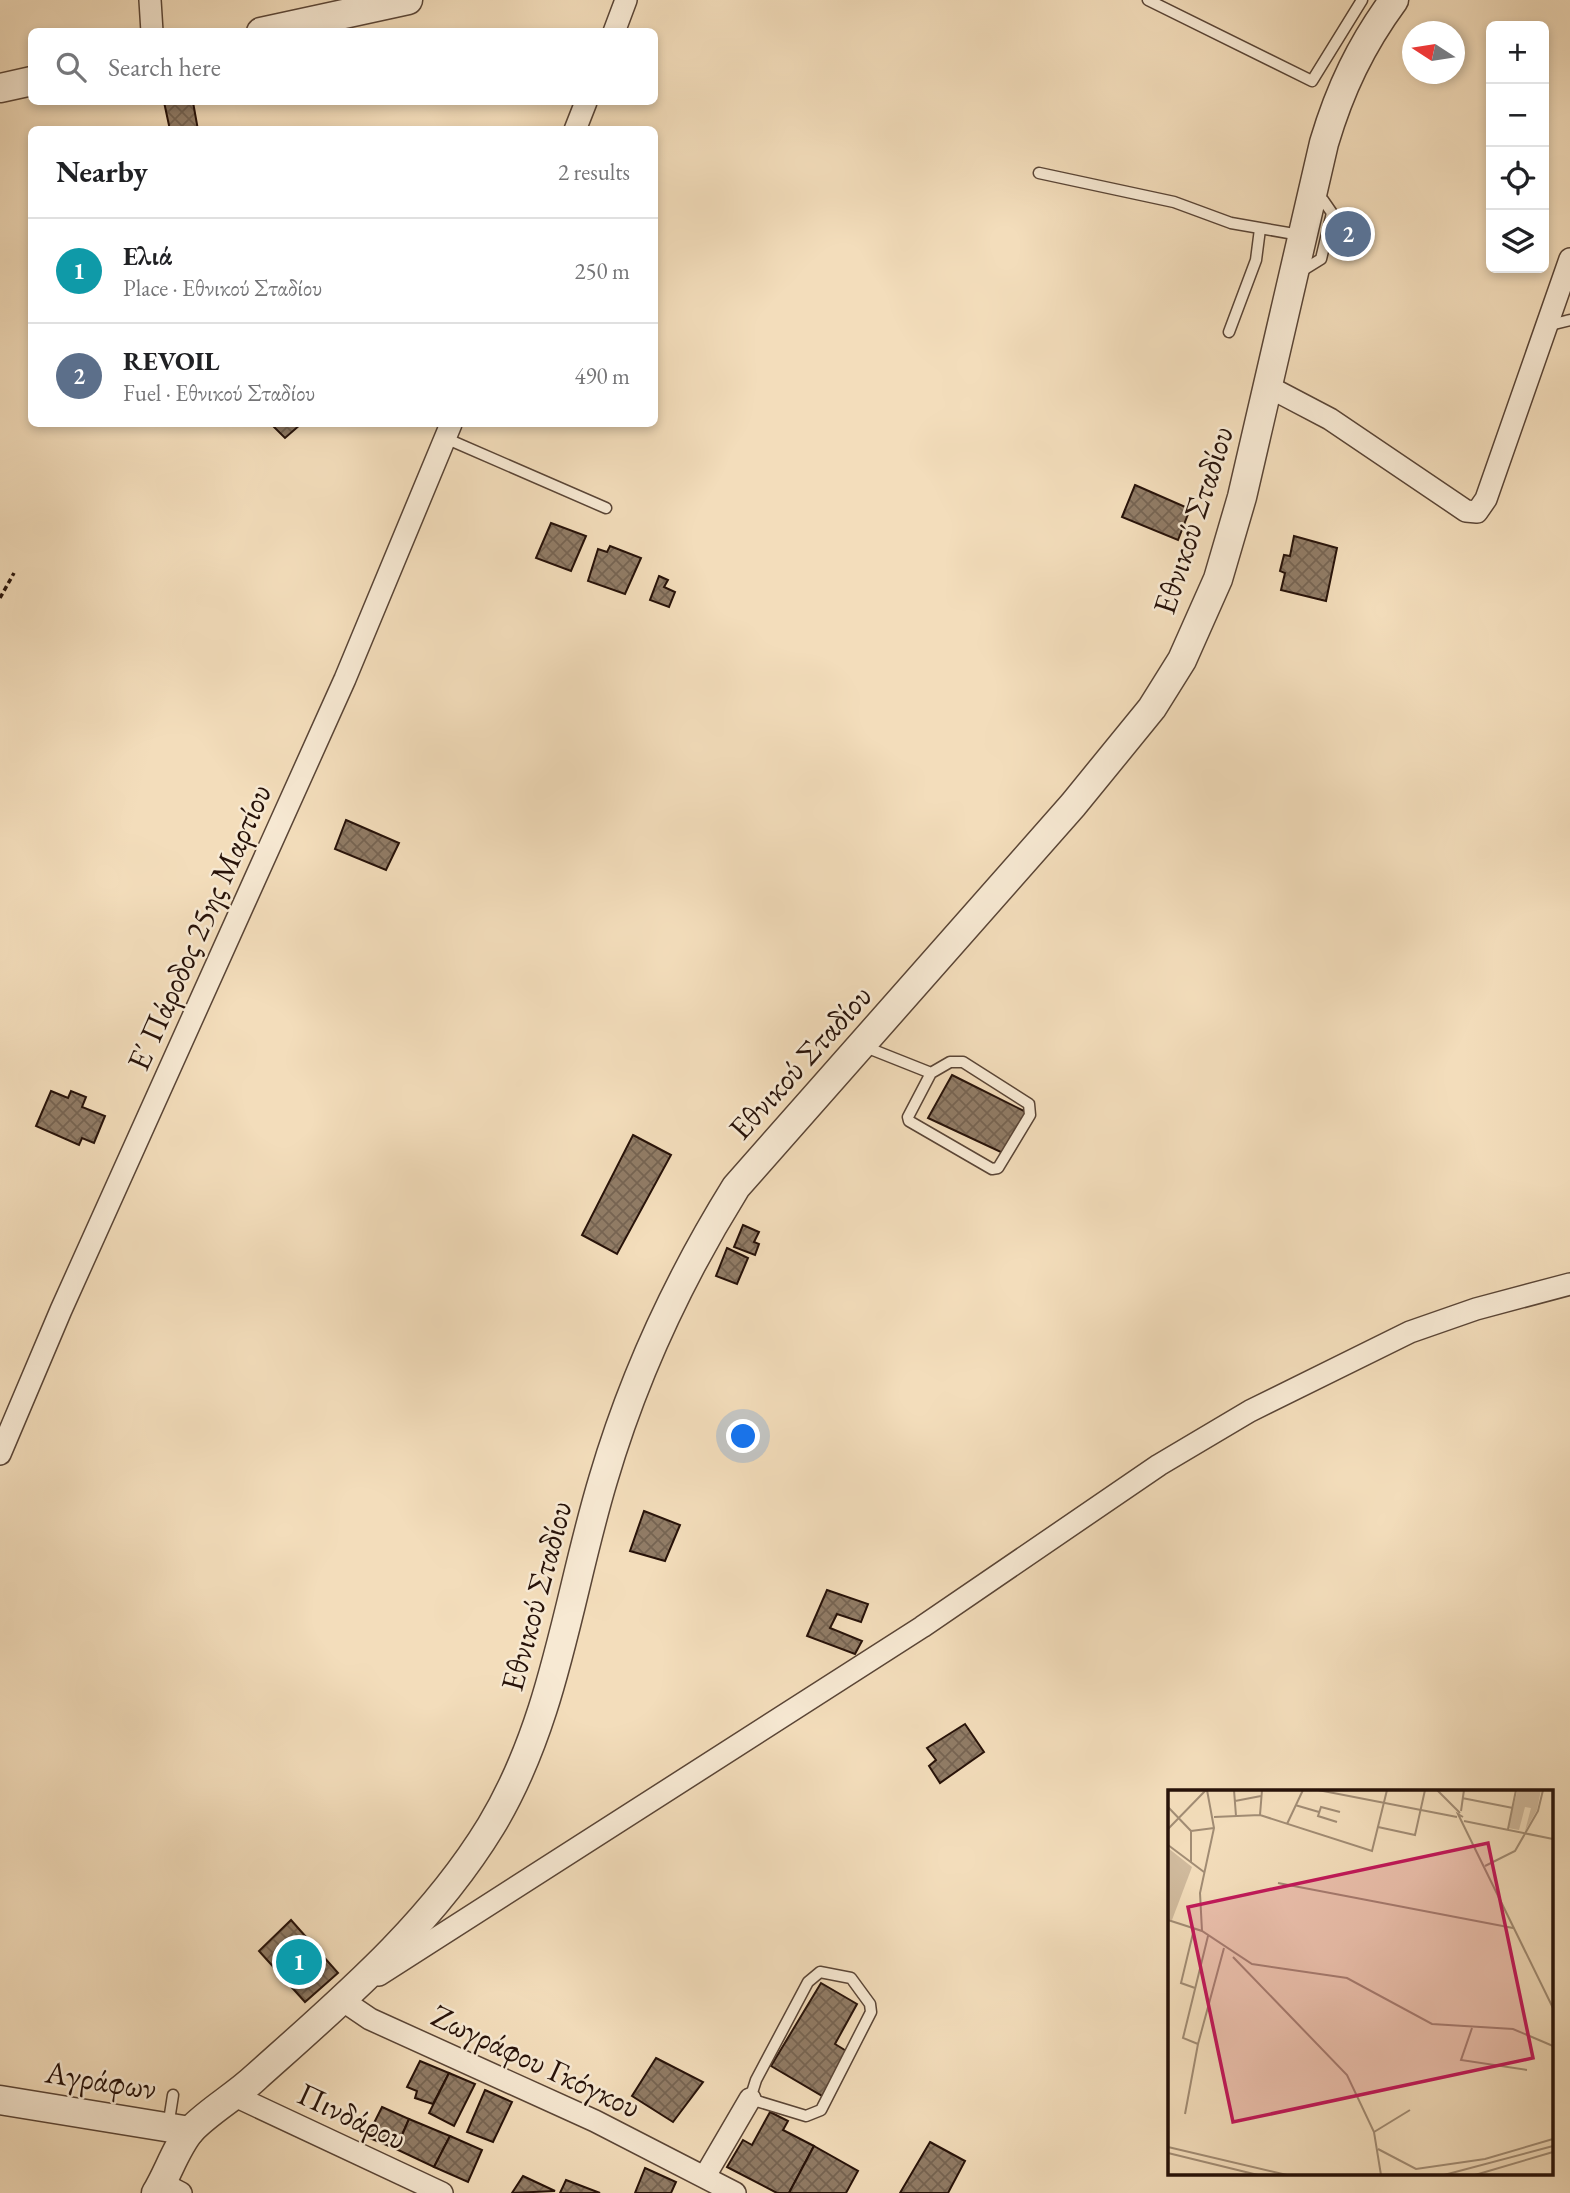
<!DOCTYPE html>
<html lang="en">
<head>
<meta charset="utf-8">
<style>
  body { margin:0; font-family:"EB Garamond",serif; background:#f6f6f6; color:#202124 }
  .controls { position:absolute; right:21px; top:21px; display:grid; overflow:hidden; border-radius:10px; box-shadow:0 4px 10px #0003 }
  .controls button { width:63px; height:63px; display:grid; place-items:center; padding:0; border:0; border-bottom:2px solid #e0e0e0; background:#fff; color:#202124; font:35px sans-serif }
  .compass { position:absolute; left:1402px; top:21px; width:63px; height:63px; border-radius:50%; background:#fff; box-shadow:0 4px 10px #0003; rotate:282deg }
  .you { position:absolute; left:744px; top:1437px; width:24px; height:24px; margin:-18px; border:5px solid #fff; border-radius:50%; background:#1a73e8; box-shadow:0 0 0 10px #1a73e833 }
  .badge { display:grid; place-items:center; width:46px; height:46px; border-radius:50%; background:#8f2418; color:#fff; font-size:23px; font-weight:700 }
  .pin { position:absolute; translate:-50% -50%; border:4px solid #fff; box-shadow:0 2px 7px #0006 }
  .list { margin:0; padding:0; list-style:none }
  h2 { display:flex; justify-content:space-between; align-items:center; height:91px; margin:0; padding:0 28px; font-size:30px }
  h2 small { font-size:23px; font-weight:400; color:#757577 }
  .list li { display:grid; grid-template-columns:46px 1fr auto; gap:21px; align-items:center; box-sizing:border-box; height:105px; padding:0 28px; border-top:2px solid #e0e0e0 }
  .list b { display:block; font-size:26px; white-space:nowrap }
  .list p { margin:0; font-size:23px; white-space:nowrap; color:#757577 }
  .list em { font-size:23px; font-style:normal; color:#757577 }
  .icon { flex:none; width:38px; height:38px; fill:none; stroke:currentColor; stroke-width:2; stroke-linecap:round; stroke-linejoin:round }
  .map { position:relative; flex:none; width:1570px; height:2193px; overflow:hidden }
  .search { position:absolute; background:#fff; box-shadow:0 4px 10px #0003; left:28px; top:28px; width:630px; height:77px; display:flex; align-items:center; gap:18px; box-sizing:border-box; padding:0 24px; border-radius:10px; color:#757577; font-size:26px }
  .panel { position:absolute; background:#fff; box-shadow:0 4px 10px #0003; left:28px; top:126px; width:630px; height:301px; border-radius:10px }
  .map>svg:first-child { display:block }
  .building { fill:url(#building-cross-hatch); stroke:#271209; stroke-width:2 }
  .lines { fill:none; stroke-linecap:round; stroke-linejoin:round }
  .service-casing { stroke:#5a4536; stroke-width:13 }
  .minor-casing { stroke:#5a4536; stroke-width:24 }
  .tertiary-casing { stroke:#5a4536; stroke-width:31 }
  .path { stroke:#271209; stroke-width:3.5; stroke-dasharray:5 3.5; stroke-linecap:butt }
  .service { stroke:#f7e9d3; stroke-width:10 }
  .minor { stroke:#f7e9d3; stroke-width:21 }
  .tertiary { stroke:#f7e9d3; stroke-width:28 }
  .labels { text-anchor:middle; stroke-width:5; stroke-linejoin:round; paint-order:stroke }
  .street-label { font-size:32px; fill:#271209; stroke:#f7e9d3 }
  .inset-road { fill:none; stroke:#a18c74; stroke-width:2 }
  .view { fill:#c2185b; fill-opacity:0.15; stroke:#c2185b; stroke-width:3.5 }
  .inset-edge { fill:none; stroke:#271209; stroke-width:3.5 }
</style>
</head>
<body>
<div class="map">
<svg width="1570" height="2193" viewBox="0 0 1570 2193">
  <defs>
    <pattern id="building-cross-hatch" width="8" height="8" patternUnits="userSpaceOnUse" patternTransform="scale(1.75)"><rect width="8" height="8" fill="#917c66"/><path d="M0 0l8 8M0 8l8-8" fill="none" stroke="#766452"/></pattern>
  </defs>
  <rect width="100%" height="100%" fill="#f3ddbb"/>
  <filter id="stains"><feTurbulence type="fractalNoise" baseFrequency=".00286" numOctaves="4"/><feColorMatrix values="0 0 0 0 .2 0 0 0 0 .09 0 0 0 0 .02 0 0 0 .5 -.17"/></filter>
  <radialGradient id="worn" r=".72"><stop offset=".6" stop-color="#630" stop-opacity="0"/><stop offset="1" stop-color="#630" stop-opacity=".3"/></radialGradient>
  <g class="building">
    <polygon points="164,102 193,102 198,130 170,130"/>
    <polygon points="271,424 301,424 285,438"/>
    <polygon points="1135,485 1190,509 1178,540 1122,517"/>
    <polygon points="551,523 586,536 571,571 536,558"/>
    <polygon points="1294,536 1337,548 1326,601 1281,590 1285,573 1280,571 1284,555 1290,556"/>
    <polygon points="610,546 641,558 625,594 588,581 598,549 607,552"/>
    <polygon points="659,576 668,580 664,587 675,592 669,607 650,600"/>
    <polygon points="346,820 399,843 386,870 335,849"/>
    <polygon points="952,1075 1028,1113 1005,1154 928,1118"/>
    <polygon points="51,1091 68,1098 71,1091 86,1097 82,1107 105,1116 94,1143 82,1138 79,1145 36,1126"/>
    <polygon points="633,1135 671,1155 617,1254 582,1235"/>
    <polygon points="743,1225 759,1232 754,1242 759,1244 755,1255 734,1247"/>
    <polygon points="727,1248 748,1258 737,1284 716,1276"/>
    <polygon points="644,1511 680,1525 665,1561 630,1551"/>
    <polygon points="827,1590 868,1604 861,1622 837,1614 830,1628 862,1641 855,1654 807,1636"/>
    <polygon points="965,1724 984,1752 940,1783 929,1766 936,1760 927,1748"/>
    <polygon points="291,1920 338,1973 305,2002 259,1951"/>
    <polygon points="821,1983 857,2004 835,2044 848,2052 824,2097 771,2066"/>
    <polygon points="656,2058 703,2082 673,2122 632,2096"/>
    <polygon points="420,2061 449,2073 433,2104 415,2098 417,2091 407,2087"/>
    <polygon points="449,2073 475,2084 454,2126 429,2113"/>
    <polygon points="485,2090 512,2102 493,2142 467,2132"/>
    <polygon points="382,2107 409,2119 396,2149 367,2137"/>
    <polygon points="770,2112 788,2121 783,2130 814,2146 789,2193 777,2193 727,2167 743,2140 752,2145"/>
    <polygon points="409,2119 450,2136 434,2167 396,2149"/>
    <polygon points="450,2136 482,2150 468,2182 434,2167"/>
    <polygon points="930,2142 965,2161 948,2193 900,2193"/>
    <polygon points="814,2146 858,2171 846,2193 789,2193"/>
    <polygon points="645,2168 676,2182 671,2193 635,2193"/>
    <polygon points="523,2176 555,2191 512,2193"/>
    <polygon points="566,2180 600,2193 560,2193"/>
  </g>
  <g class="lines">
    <defs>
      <g id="service">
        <polyline points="1148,0 1312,81 1362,0"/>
        <polyline points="1039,173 1174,202 1231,223 1300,235"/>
        <polyline points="1300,272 1321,259 1332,213 1323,200"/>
        <polyline points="1546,326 1570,320"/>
        <polyline points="1229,332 1256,260 1260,229"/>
        <polyline points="445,438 606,508"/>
        <polyline points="863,1046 931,1073 950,1062 963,1062 1029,1104 1030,1115 998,1168 992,1169 909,1121 908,1117 931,1073"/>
        <polygon points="820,1972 851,1978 870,2004 871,2012 821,2110 806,2116 750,2099 756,2080 808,1982"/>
        <polyline points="168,2127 173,2095"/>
      </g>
      <g id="minor">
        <polyline points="150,0 152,32"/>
        <polyline points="614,32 626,0"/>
        <polyline points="575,130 586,102"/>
        <polyline points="1269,387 1330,419 1466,511 1477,512 1486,499 1570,259"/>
        <polyline points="0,1454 61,1310 345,679 451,424"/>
        <polyline points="379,1975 922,1627 1159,1465 1250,1411 1410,1332 1476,1309 1570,1284"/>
        <polyline points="342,2000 370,2019 595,2121 735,2193"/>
        <polyline points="235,2096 442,2193"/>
        <polyline points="705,2176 750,2099"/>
        <polyline points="162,2183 181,2193"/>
      </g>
      <g id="tertiary">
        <polyline points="261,32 408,0"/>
        <polyline points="0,88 32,81"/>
        <polyline points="0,2100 190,2131"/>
        <path d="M156 2193C168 2174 176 2147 191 2130 209 2111 236 2096 256 2077 342 2000 430 1926 491 1826 555 1720 568 1596 603 1480 633 1378 680 1277 736 1187L1073 805 1152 708 1182 660 1218 579 1242 497 1324 143C1340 89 1361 45 1394 0"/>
      </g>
    </defs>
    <use href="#service" class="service-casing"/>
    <use href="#minor" class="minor-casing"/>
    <use href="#tertiary" class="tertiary-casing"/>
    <polyline class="path" points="0,598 14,573"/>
    <use href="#service" class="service"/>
    <use href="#minor" class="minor"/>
    <use href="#tertiary" class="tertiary"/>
  </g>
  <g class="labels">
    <g class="street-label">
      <text transform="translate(1193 520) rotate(-72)" y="11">Εθνικού Σταδίου</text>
      <text transform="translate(199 927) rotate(-66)" y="11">Ε΄ Πάροδος 25ης Μαρτίου</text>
      <text transform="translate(800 1062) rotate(-48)" y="11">Εθνικού Σταδίου</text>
      <text transform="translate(536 1596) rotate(-75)" y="11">Εθνικού Σταδίου</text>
      <text transform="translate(536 2061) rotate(25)" y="11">Ζωγράφου Γκόγκου</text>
      <text transform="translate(101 2080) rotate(9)" y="11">Αγράφων</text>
      <text transform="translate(352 2116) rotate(25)" y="11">Πινδάρου</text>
    </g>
  </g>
  <g transform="translate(1168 1790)">
    <rect width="385" height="385" fill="#f3ddbb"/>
    <path d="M360 0H373L369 20 357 41 363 18 357 17 351 40 340 38 349 2Z" fill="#d0ba9d"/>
    <path d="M0 58 24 77 4 130 0 129Z" fill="#d0ba9d"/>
    <path class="inset-road" d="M66 0 68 26M150 0 289 27M269 0 292 23M294 8 345 18M67 11 93 6M127 15 151 22M0 17 23 41V73M293 21 296 0M92 25 94 0M46 27 92 25 204 61 219 0M295 27 290 24 385 218M296 31 385 49M169 32 150 26 153 17 172 22M119 34 135 0M210 37 247 45 257 0M0 39 38 0M340 39 348 0M23 41 46 38M0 55 36 82M317 76 347 61 370 21 375 0M110 93 345 138M0 130 34 141 84 174 179 188 264 234 345 239 385 256M26 139 13 193 27 198M34 141 32 103 46 38 39 0M65 167 179 285 206 342 213 385M304 238 293 270 359 280M30 254 15 248 40 146M17 324 30 254 56 158M206 342 242 320M0 357 119 385M210 359 248 379 317 369 385 349M0 363 90 385M276 385 385 356M307 385 385 362"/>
    <path class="view" d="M320 53 365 268 65 332 20 117Z"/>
    <rect width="385" height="385" class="inset-edge"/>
  </g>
  <rect width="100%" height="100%" filter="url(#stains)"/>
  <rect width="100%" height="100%" fill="url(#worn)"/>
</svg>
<div class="controls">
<button>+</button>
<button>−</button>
<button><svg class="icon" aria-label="locate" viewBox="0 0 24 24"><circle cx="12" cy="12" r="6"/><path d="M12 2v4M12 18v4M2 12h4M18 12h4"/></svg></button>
<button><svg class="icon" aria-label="layers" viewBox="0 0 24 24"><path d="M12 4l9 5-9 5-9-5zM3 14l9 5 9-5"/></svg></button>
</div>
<svg class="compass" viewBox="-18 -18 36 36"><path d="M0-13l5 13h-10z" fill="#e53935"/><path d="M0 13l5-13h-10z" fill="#757577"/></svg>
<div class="you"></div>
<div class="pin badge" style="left:299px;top:1962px;background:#0f9aa8">1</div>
<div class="pin badge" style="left:1348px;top:234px;background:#5c6f8a">2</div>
<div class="search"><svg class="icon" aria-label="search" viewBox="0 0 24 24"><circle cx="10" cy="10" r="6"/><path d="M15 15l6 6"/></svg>Search here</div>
<section class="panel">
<h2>Nearby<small>2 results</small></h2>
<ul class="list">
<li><span class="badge" style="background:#0f9aa8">1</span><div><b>Ελιά</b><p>Place · Εθνικού Σταδίου</p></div><em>250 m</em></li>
<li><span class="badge" style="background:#5c6f8a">2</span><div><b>REVOIL</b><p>Fuel · Εθνικού Σταδίου</p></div><em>490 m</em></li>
</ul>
</section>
</div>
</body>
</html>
